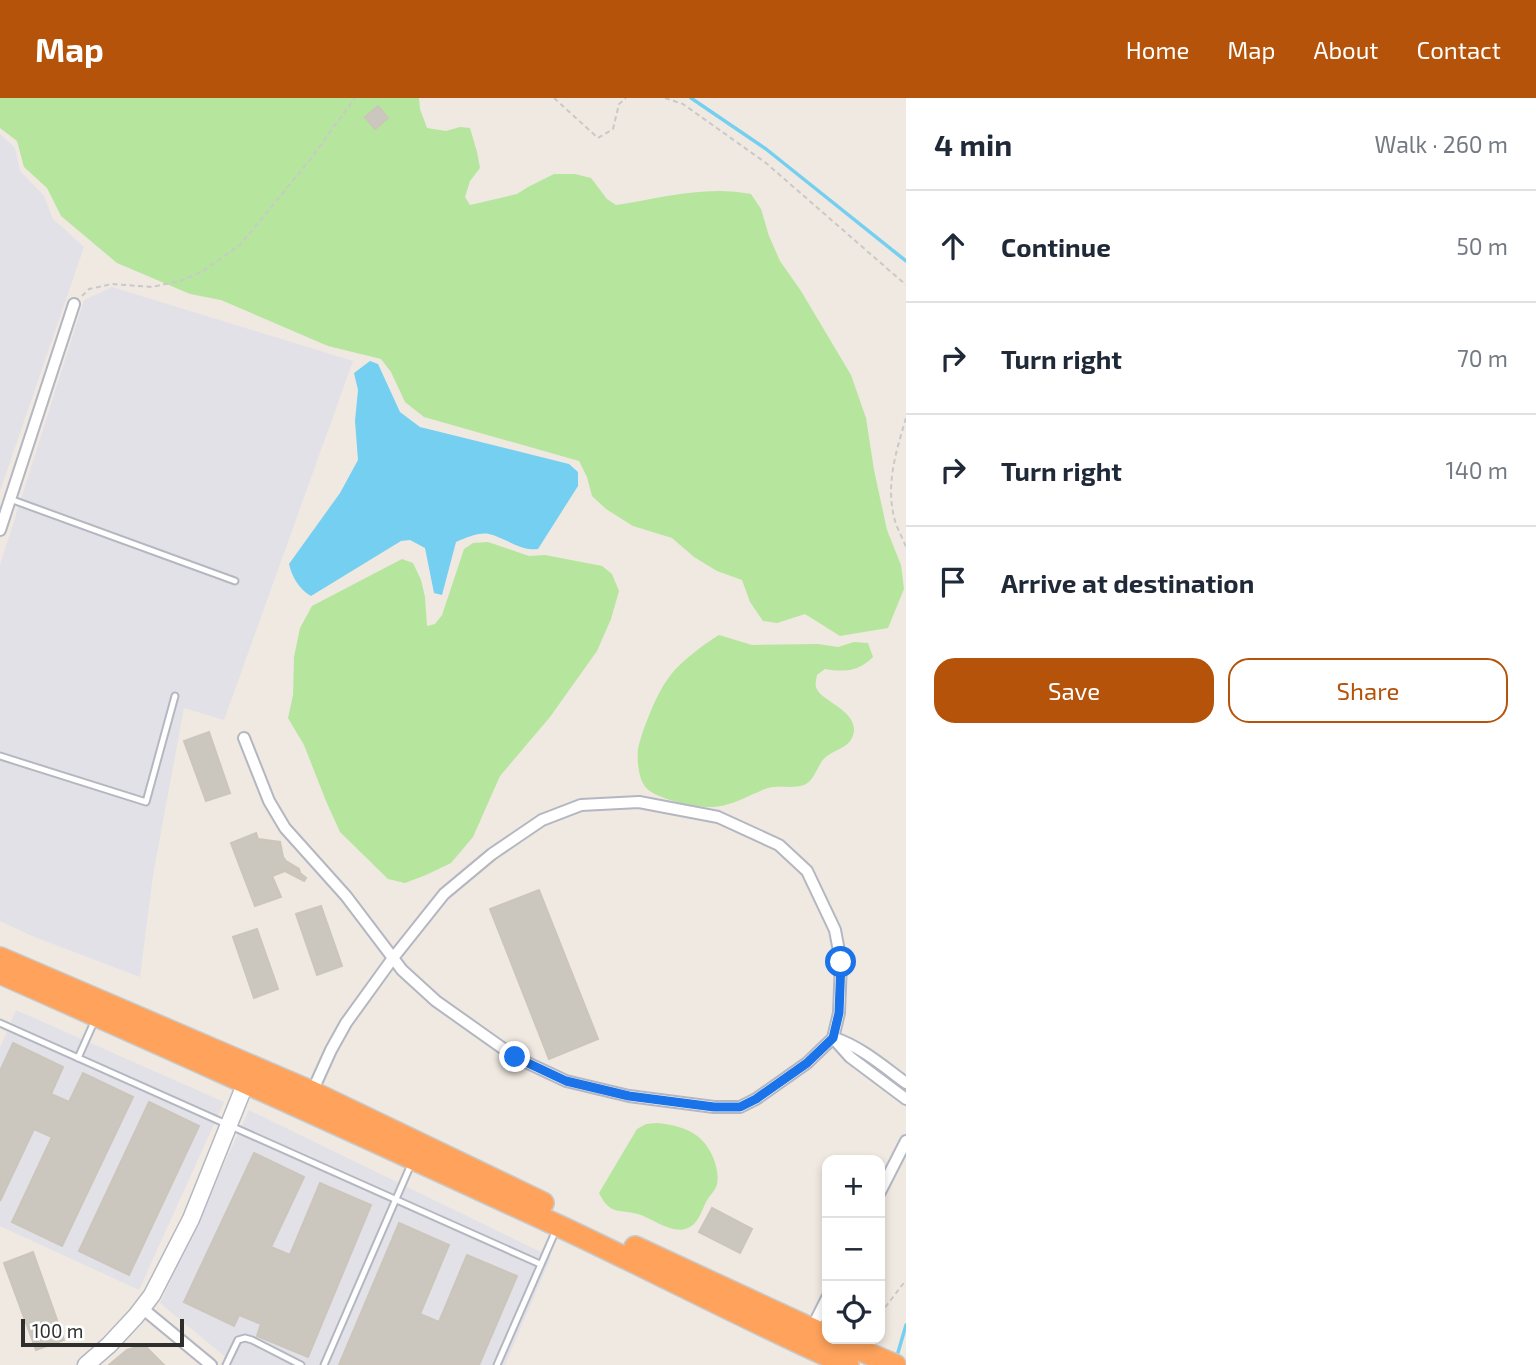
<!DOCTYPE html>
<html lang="en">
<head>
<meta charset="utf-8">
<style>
  body { margin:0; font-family:"Exo 2",sans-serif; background:#f6f6f7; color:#1f2937 }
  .controls { position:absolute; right:21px; bottom:21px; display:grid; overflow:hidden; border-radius:14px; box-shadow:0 4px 10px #0003 }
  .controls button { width:63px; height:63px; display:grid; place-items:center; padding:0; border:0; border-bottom:2px solid #e0e1e3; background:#fff; color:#1f2937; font:35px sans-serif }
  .scale { position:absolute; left:21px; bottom:18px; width:163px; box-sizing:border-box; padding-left:7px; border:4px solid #2e2e2e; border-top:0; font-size:19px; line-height:24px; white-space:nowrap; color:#2e2e2e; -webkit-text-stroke:5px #fff; paint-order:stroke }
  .stop { position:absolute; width:21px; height:21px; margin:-16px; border:5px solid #1a73e8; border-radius:50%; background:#fff }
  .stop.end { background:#1a73e8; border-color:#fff; box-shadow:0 2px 7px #0008 }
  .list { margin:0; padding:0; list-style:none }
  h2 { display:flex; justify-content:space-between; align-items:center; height:91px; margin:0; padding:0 28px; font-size:30px }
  h2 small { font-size:23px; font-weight:400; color:#747a83 }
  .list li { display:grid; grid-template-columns:46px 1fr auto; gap:21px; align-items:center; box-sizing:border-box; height:112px; padding:0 28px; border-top:2px solid #e0e1e3 }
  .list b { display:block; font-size:26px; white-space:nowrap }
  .list em { font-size:23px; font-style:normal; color:#747a83 }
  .actions { display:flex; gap:14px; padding:21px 28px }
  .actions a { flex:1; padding:16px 0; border:2px solid #b45309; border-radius:21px; text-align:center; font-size:24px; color:#b45309 }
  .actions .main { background:#b45309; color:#fff }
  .icon { flex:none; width:38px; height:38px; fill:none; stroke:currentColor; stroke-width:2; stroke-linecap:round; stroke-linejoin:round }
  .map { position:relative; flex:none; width:906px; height:1267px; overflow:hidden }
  header { display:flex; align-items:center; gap:42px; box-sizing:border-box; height:98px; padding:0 35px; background:#b45309; color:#fff }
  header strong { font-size:33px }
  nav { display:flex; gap:38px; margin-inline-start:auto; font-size:24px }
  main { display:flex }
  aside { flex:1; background:#fff }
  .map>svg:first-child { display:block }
  .industrial { fill:#e3e1e8 }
  .green { fill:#b6e59e }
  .water { fill:#75cff0 }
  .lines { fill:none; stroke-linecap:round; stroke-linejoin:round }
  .stream { stroke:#75cff0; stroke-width:3.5 }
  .building { fill:#cbc7bf; stroke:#cbc5ba; stroke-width:2 }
  .lane-casing { stroke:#b4b7c1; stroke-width:9 }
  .street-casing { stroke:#b4b7c1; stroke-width:14 }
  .secondary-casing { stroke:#b4b7c1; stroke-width:19 }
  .highway-casing { stroke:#c9c9c9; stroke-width:24 }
  .path { stroke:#c9c9c9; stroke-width:2; stroke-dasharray:5 3.5; stroke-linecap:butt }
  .lane { stroke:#fff; stroke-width:5 }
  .street { stroke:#fff; stroke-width:10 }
  .secondary { stroke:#fff; stroke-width:16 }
  .highway { stroke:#ffa35c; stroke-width:21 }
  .route { stroke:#1a73e8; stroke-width:9 }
</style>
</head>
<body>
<header>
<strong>Map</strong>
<nav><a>Home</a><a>Map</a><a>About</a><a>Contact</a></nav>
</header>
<main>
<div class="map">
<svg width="906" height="1267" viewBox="0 0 906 1267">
  <rect width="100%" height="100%" fill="#efe9e1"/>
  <g class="industrial">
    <polygon points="0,36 15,50 20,73 44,98 53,121 84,149 0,393"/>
    <polygon points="112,189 353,263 224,622 184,610 153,777 140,879 32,838 0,823 0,467 84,202"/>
    <polygon points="16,912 224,1004 139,1192 0,1128 0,950"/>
    <polygon points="249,1012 551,1159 505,1267 232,1267 223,1257 160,1205"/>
  </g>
  <g class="green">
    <path d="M0 0H419L420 11 427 30 446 33 460 29 470 30 477 54 480 70 470 83 465 99 470 107 517 96 528 89 554 76H575L591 80 607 101 616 107C661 100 706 87 751 96L761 111 769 138 780 163 801 193 851 277 866 320 874 372 887 432 901 467 904 491 888 530 840 538 805 516 777 525 763 523 750 504 742 482 717 473 694 459 672 440 633 428 606 411 592 398 587 379 579 363 424 319 405 304 391 274 381 261 328 248 221 202 190 196 117 165 61 118 47 90 24 69 17 43 0 30Z"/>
    <polygon points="488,444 529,458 545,457 602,468 612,476 619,493 611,521 597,553 550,619 500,678 473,739 451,765 426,777 405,785 388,781 340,734 326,703 304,647 288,620 293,597 294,559 300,530 312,508 402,461 413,465 421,482 425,499 427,528 435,526 442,517 464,451 473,445"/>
    <path d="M719 537 752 547 818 546 838 549 854 544 868 545 873 559C858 574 844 574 825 571L817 577C816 583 814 588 818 593 826 605 863 616 852 640 847 650 835 652 827 658 817 665 816 682 804 687 792 691 780 687 768 690 763 691 758 695 753 696 741 702 727 708 713 709 697 710 652 701 644 687 638 677 637 661 638 651 642 632 658 592 670 578 680 564 704 546 719 537Z"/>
    <path d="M657 1025C683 1028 702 1034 713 1059 716 1067 719 1077 717 1086 716 1092 709 1098 706 1104 702 1112 698 1126 688 1130 672 1137 654 1121 638 1116 617 1111 610 1117 599 1095L637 1031 646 1026Z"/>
  </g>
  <path class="water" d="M370 263 378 266 400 314 420 329 569 366 578 374V388L538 451C520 453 506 440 489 436 479 434 465 440 456 444L442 497 434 495 425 450 410 442 401 443 311 498C299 491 292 479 289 466L340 395 358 362 355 323 358 292 354 275Z"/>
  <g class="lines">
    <g class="stream">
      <polyline points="691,0 766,51 906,163"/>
      <polyline points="897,1258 906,1227"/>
    </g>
  </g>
  <g class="building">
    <polygon points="378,8 388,20 375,31 365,19"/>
    <polygon points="209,634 230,695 206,703 184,643"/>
    <polygon points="256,735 258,741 280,744 283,759 286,763 299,771 300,775 306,780 304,783 285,773 272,778 281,799 255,808 231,745"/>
    <polygon points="539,792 598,941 549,961 490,811"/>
    <polygon points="321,808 342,868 317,877 296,816"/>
    <polygon points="257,831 278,891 254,900 233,839"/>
    <polygon points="13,945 63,969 51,996 69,1004 83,975 133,999 62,1148 12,1124 52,1039 34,1031 0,1103 0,973"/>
    <polygon points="149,1004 199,1028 129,1177 79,1153"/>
    <polygon points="254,1055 304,1079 271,1149 290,1157 320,1085 371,1107 308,1259 257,1238 261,1226 239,1217 234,1228 184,1204"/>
    <polygon points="712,1110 752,1131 740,1155 699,1134"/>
    <polygon points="399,1125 449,1147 420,1216 439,1224 467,1157 517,1178 479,1267 339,1267"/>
    <polygon points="33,1154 64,1242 36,1252 4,1165"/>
    <polygon points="144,1247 164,1267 109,1267 127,1252"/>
  </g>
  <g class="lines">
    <defs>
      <g id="lane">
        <polyline points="10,401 235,483"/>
        <polyline points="0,658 146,704 175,598"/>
        <polyline points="0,925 540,1166"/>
        <polyline points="78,960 94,924"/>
        <polyline points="226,1267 238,1242 245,1240 252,1242 301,1267"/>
        <polyline points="324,1267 412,1064"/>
        <polyline points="497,1267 556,1132"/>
      </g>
      <g id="street">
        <polyline points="0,432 74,206"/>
        <polyline points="244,640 269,703 285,730 346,798 393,860 402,872 436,903 515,959 566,983 629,998 714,1009 740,1009 756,1001 807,965 833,940 839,915 841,864 835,832 807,773 779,747 718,719 639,704 581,707 542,722 492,756 444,796 393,860 346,925 331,952 312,994"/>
        <polyline points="833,940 850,959 906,1001"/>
        <path d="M835 940C861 949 883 968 906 985"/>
        <polyline points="880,1094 906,1043"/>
        <polyline points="142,1210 211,1267"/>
        <polyline points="811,1232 827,1200"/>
      </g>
      <polyline id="secondary" points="86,1267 109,1247 136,1218 152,1197 191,1121 246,984"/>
      <g id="highway">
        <polyline points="0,860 312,994 543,1105"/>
        <path d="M0 875C188 958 375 1043 561 1129 657 1174 751 1224 848 1267"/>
        <polyline points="635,1149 827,1238"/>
        <polyline points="834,1241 895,1267"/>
      </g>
    </defs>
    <use href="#lane" class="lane-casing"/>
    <use href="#street" class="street-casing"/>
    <use href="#secondary" class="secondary-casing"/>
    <use href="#highway" class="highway-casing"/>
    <g class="path">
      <polyline points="554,0 598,40 613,31 619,6 626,0"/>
      <polyline points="665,0 683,6 766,65 906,187"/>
      <polyline points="82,198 89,191 112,186 152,189 180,183 203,173 240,147 309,63 355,0"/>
      <path d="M906 320C896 354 885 387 895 423 898 432 903 441 906 449"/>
      <polyline points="880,1216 906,1182"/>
    </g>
    <use href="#lane" class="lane"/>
    <use href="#street" class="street"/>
    <use href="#secondary" class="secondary"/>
    <use href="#highway" class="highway"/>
  </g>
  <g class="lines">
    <polyline class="route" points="515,959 566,983 629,998 714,1009 740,1009 756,1001 807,965 833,940 839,915 841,864"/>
  </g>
</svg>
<div class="controls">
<button>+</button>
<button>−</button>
<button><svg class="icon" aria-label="locate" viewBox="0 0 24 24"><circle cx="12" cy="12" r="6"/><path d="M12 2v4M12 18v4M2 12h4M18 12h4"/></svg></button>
</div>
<div class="scale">100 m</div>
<div class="stop" style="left:841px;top:864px"></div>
<div class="stop end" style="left:515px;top:959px"></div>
</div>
<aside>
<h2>4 min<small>Walk · 260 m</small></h2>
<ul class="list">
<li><svg class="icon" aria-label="ahead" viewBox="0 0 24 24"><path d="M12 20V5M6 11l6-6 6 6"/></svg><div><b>Continue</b></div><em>50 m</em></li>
<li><svg class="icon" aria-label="right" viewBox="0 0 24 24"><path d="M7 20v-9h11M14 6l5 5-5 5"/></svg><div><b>Turn right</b></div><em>70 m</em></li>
<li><svg class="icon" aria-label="right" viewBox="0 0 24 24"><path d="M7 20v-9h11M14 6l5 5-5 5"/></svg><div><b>Turn right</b></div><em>140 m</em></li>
<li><svg class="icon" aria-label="arrive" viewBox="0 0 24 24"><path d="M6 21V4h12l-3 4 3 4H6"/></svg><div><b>Arrive at destination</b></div></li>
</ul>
<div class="actions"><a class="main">Save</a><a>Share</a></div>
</aside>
</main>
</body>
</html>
